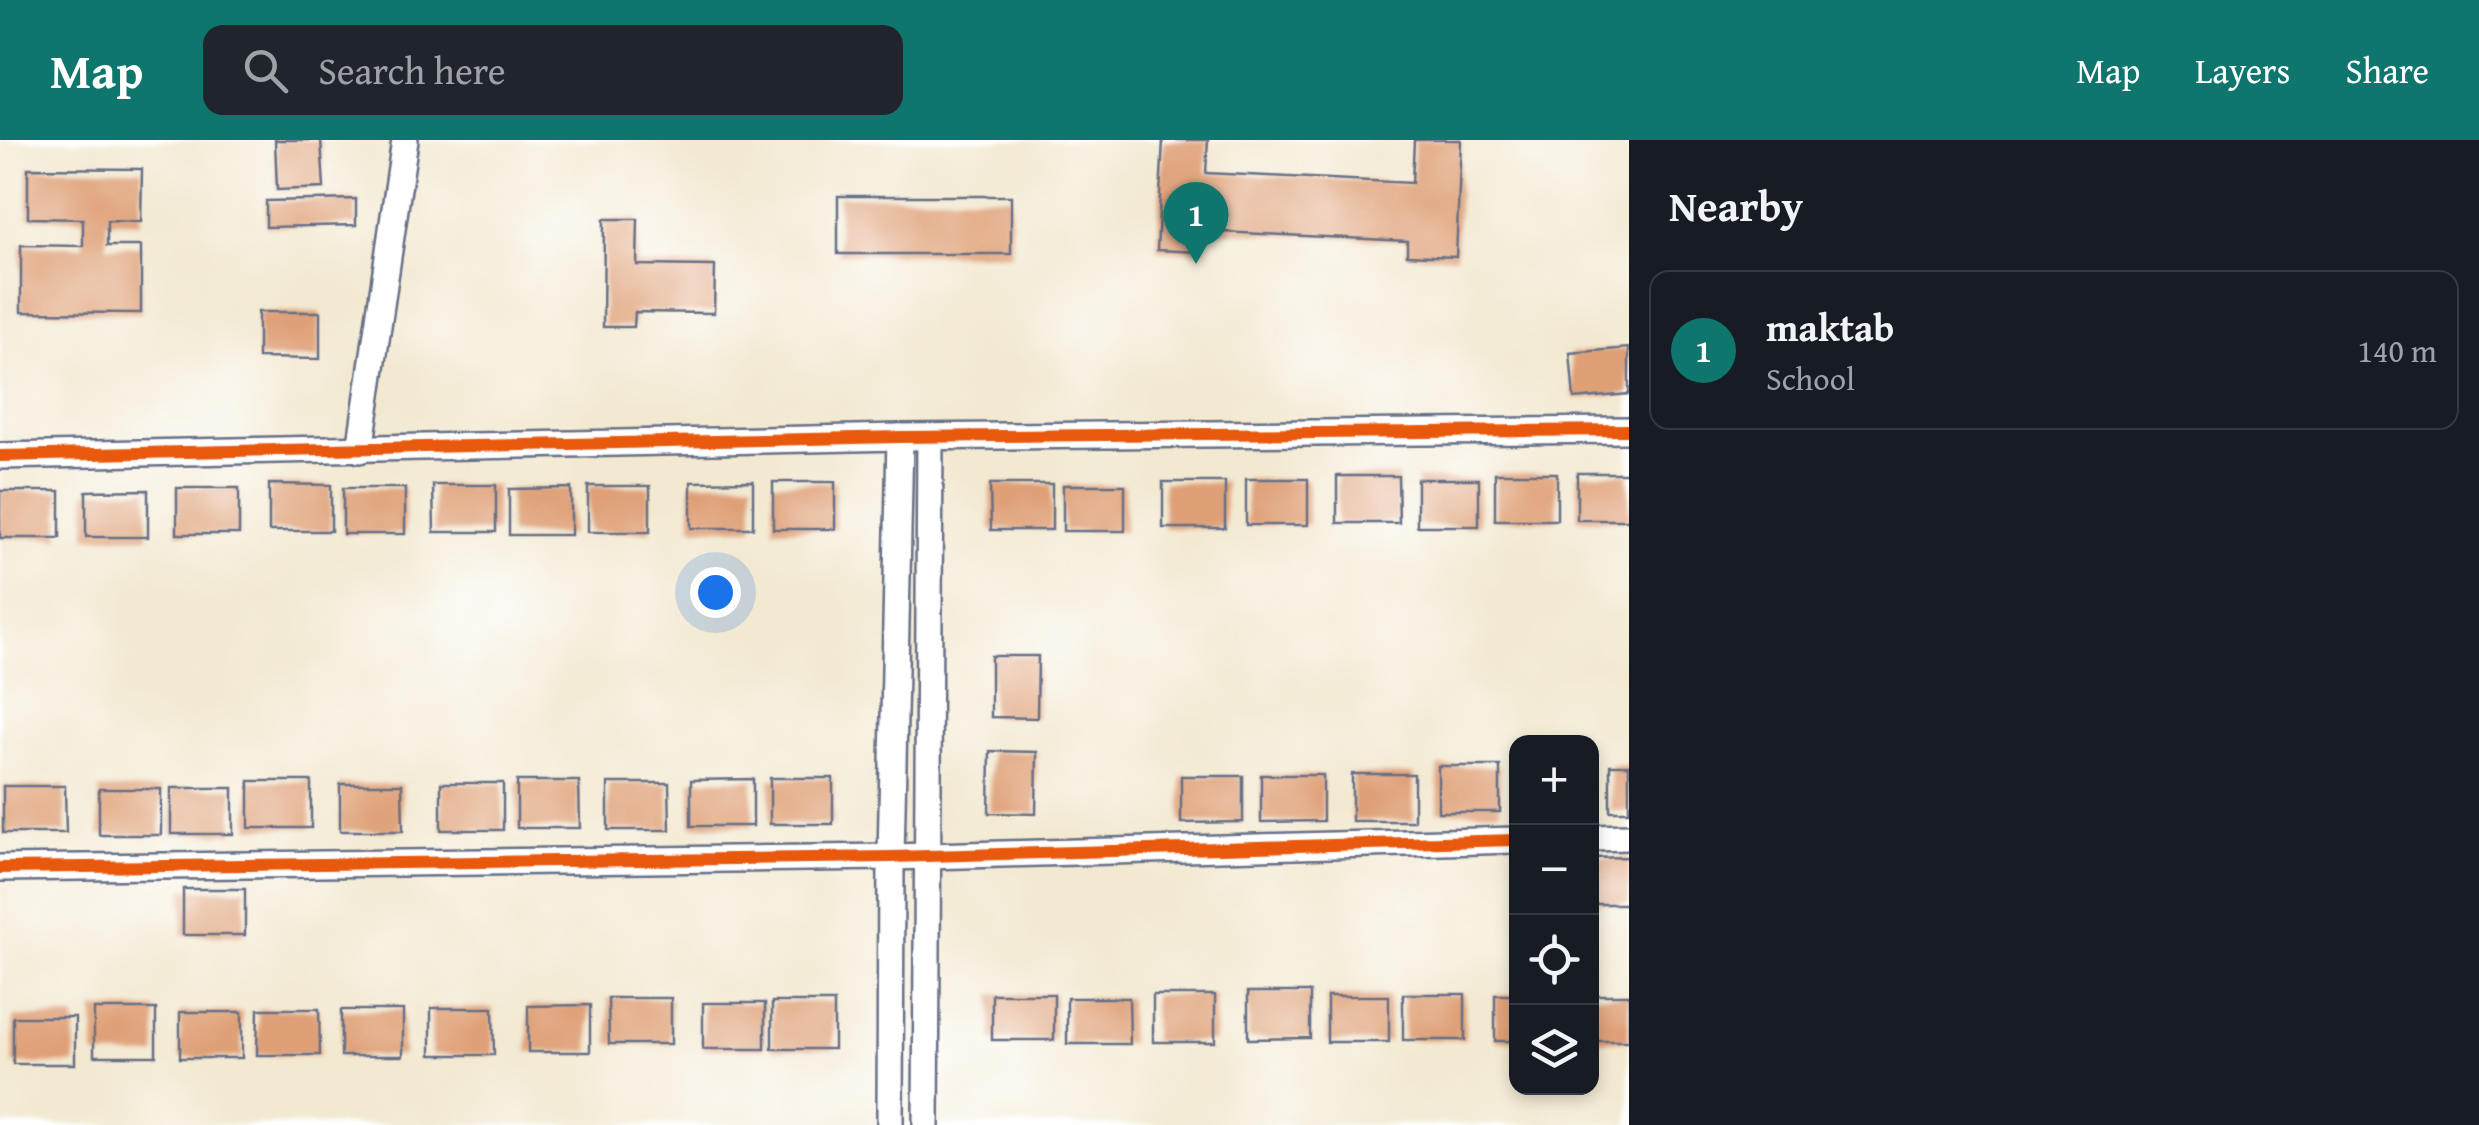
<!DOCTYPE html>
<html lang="en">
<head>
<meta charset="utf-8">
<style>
  body { margin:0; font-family:"Gentium Book Plus",serif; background:#20242c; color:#f1f3f6 }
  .controls { position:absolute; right:30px; bottom:30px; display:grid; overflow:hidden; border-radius:20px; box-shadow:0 5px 15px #0003 }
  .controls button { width:90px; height:90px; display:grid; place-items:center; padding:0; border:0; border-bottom:2px solid #363941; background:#171b24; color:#f1f3f6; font:50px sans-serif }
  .you { position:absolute; left:715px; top:452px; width:35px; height:35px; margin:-25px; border:8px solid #fff; border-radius:50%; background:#1a73e8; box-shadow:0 0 0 15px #1a73e833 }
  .badge { display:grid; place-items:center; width:65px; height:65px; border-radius:50%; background:#0f766e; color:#fff; font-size:32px; font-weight:700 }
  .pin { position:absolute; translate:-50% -82px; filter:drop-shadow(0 2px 5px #0008) }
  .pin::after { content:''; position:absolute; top:52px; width:35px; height:30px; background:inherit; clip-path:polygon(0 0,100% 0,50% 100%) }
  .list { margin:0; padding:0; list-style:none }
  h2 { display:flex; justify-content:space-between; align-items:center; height:130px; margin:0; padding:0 40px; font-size:42px }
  h2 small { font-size:32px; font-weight:400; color:#9ea1a6 }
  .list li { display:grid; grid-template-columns:65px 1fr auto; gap:30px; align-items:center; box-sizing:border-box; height:160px; margin:0 20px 20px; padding:0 20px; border:2px solid #363941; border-radius:20px }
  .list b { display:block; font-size:38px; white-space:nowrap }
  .list p { margin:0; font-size:32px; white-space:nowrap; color:#9ea1a6 }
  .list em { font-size:32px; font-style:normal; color:#9ea1a6 }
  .icon { flex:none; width:55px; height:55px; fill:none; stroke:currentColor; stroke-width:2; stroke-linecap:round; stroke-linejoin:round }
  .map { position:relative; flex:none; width:1629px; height:985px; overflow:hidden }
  header { display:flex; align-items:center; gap:60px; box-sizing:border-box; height:140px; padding:0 50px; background:#0f766e; color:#fff }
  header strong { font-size:48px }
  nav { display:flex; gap:55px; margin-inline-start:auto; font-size:35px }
  .search { width:700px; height:90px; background:#20242c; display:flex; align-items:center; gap:25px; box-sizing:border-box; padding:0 35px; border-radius:20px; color:#9ea1a6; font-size:38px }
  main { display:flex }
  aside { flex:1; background:#171b24 }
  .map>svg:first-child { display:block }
  .building { fill:#dfa077 }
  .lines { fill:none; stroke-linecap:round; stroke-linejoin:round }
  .street-casing { stroke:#677086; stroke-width:30 }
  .street { stroke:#fff; stroke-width:25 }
  .cycleway-casing { stroke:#fff; stroke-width:19 }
  .cycleway { stroke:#e8590c; stroke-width:12 }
</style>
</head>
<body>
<header>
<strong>Map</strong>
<div class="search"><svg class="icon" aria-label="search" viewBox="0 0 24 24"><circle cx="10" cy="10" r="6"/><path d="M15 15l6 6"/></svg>Search here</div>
<nav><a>Map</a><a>Layers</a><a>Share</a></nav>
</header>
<main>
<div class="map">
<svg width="1629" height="985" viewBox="0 0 1629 985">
  <rect width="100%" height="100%" fill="#fff"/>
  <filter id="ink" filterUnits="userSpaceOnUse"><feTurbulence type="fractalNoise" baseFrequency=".01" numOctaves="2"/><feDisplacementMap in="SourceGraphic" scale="20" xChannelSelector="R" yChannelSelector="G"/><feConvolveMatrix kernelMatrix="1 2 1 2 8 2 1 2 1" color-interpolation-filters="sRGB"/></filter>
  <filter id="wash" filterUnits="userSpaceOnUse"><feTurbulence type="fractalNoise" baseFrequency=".0048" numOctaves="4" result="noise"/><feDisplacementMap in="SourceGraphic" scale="40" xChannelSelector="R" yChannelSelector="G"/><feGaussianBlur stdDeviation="2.25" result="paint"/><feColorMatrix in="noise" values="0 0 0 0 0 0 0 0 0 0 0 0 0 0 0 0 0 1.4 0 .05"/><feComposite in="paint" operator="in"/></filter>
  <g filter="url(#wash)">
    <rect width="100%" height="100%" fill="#f3e9d1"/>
    <g id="blocks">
      <g class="building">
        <polygon points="275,0 321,0 324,48 277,50"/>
        <polygon points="1163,0 1208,0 1206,33 1412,43 1414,0 1461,0 1456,117 1407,115 1407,101 1200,91 1199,112 1157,110"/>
        <polygon points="28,28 142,29 141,82 107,81 107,106 141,106 141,173 21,172 21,105 83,106 83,79 28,78"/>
        <rect x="838" y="56" width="173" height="58"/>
        <polygon points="356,59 356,85 266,87 266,61"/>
        <polygon points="604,79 638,79 637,125 715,126 714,173 635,172 634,187 603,187"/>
        <polygon points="258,172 320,172 320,219 258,218"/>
        <polygon points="1629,208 1629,254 1574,259 1570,213"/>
        <rect x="1495" y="333" width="62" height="47"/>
        <rect x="1577" y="333" width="52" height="47"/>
        <polygon points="1337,336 1398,336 1399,383 1337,383"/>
        <rect x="1246" y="339" width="62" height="46"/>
        <rect x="1417" y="339" width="62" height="47"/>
        <polygon points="753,341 753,388 691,388 691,342"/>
        <rect x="773" y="342" width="62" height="47"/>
        <rect x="1163" y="342" width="62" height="46"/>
        <polygon points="269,344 331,345 331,391 269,391"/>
        <polygon points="990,344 1052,344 1052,390 991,390"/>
        <polygon points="433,345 496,345 496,392 434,392"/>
        <rect x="1063" y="345" width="62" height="46"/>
        <rect x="588" y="346" width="62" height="46"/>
        <rect x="177" y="348" width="62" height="46"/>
        <rect x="343" y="348" width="62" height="46"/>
        <polygon points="571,348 571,395 509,395 509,349"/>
        <polygon points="148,350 148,397 86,397 86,351"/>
        <rect x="0" y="351" width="60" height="47"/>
        <polygon points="991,516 1038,516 1037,578 991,577"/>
        <polygon points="990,611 1037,612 1036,674 989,673"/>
        <rect x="1610" y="625" width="19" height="46"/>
        <rect x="1438" y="626" width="62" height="46"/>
        <rect x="1352" y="634" width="62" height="47"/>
        <polygon points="1261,635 1323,635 1323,681 1261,682"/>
        <polygon points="1181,636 1243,636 1243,682 1181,683"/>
        <rect x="770" y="638" width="63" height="46"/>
        <polygon points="753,639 753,686 691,686 691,640"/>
        <rect x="249" y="641" width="62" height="47"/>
        <polygon points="517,641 579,641 580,688 517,688"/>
        <rect x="441" y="643" width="62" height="47"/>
        <polygon points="608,643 669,643 670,690 608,690"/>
        <polygon points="340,644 402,644 403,691 340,691"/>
        <polygon points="3,646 65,646 66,693 3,693"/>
        <rect x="171" y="648" width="62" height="46"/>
        <rect x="99" y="649" width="62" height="46"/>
        <polygon points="1629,717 1629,764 1592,764 1592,718"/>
        <rect x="183" y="749" width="62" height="46"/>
        <polygon points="1248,852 1310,852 1310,898 1248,899"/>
        <rect x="992" y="854" width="62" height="46"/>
        <rect x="1403" y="854" width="62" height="46"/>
        <rect x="1153" y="855" width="62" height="47"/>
        <rect x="1495" y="855" width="21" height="46"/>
        <rect x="1592" y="855" width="37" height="46"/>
        <rect x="1327" y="856" width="62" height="46"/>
        <polygon points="608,858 671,858 671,904 609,904"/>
        <polygon points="1067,858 1129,858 1130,904 1067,904"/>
        <rect x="772" y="862" width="62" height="47"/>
        <rect x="703" y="863" width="62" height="46"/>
        <polygon points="590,865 590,912 528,912 528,866"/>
        <polygon points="431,868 493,868 494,915 431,915"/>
        <rect x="94" y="869" width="62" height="47"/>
        <polygon points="258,869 319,869 320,915 257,915"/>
        <rect x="341" y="870" width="62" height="46"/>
        <rect x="180" y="872" width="62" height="46"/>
        <rect x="13" y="877" width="62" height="47"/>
      </g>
    </g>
  </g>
  <g filter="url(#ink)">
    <use href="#blocks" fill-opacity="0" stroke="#677086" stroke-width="2.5"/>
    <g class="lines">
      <defs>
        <g id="street">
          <polyline points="360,310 405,0"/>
          <polyline points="0,316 900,297 1629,290"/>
          <polyline points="1592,698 1629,697"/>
          <polyline points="0,728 891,717 1516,700"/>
          <polyline points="890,985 891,717 900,297"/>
          <polyline points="926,985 930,297"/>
        </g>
      </defs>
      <use href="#street" class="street-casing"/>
      <use href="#street" class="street"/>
      <defs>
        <g id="cycleway">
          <polyline points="0,316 900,297 1629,290"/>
          <polyline points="0,728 891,717 1516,700"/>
        </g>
      </defs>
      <use href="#cycleway" class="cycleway-casing"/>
      <use href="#cycleway" class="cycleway"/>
    </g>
  </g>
</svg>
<div class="controls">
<button>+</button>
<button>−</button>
<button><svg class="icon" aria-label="locate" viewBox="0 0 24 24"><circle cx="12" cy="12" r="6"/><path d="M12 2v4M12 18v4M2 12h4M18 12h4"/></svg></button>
<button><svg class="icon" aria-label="layers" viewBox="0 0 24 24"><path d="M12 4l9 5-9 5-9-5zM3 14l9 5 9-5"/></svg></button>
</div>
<div class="you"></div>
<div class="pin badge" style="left:1196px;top:124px">1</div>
</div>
<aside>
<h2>Nearby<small></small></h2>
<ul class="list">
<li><span class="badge">1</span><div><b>maktab</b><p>School</p></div><em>140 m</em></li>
</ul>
</aside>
</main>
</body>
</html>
